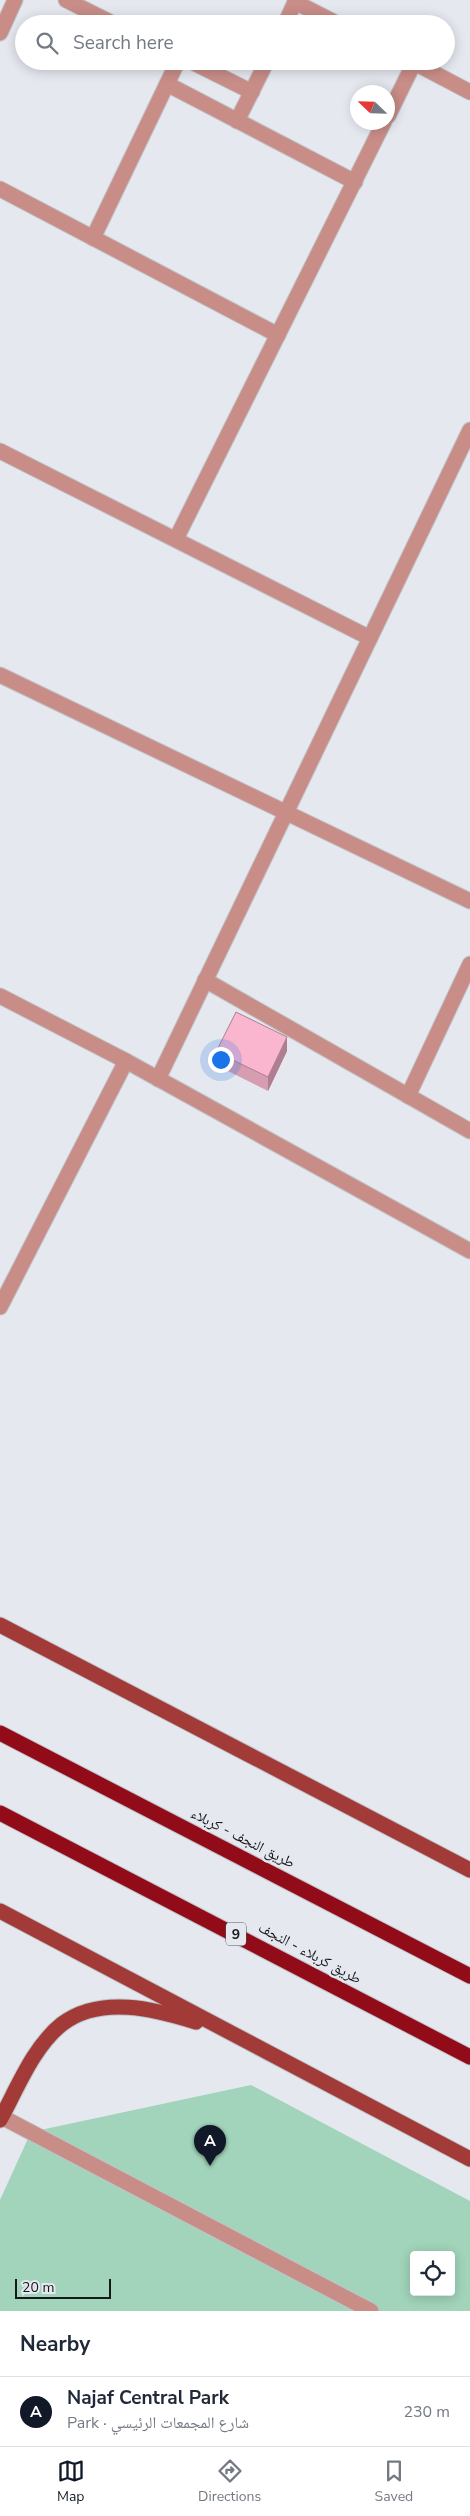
<!DOCTYPE html>
<html lang="en">
<head>
<meta charset="utf-8">
<style>
  body { margin:0; font-family:"Nunito Sans","Noto Naskh Arabic",sans-serif; background:#f6f6f7; color:#1f2937 }
  .controls { position:absolute; right:15px; bottom:15px; display:grid; overflow:hidden; border-radius:5px; box-shadow:0 2px 12px #0003 }
  .controls button { width:45px; height:45px; display:grid; place-items:center; padding:0; border:0; border-bottom:1px solid #e0e1e3; background:#fff; color:#1f2937; font:25px sans-serif }
  .compass { position:absolute; left:350px; top:85px; width:45px; height:45px; border-radius:50%; background:#fff; box-shadow:0 2px 12px #0003; rotate:293deg }
  .scale { position:absolute; left:15px; bottom:12px; width:96px; box-sizing:border-box; padding-left:5px; border:2px solid #16181a; border-top:0; font-size:14px; line-height:18px; white-space:nowrap; color:#16181a; -webkit-text-stroke:4px #e5e8ef; paint-order:stroke }
  .you { position:absolute; left:220px; top:1059px; width:18px; height:18px; margin:-12px; border:4px solid #fff; border-radius:50%; background:#1a73e8; box-shadow:0 0 0 8px #1a73e833 }
  .badge { display:grid; place-items:center; width:32px; height:32px; border-radius:50%; background:#111827; color:#fff; font-size:16px; font-weight:700 }
  .pin { position:absolute; translate:-50% -41px; filter:drop-shadow(0 1px 2px #0008) }
  .pin::after { content:''; position:absolute; top:26px; width:18px; height:15px; background:inherit; clip-path:polygon(0 0,100% 0,50% 100%) }
  .list { margin:0; padding:0; list-style:none }
  h2 { display:flex; justify-content:space-between; align-items:center; height:65px; margin:0; padding:0 20px; font-size:21px }
  h2 small { font-size:16px; font-weight:400; color:#747a83 }
  .list li { display:grid; grid-template-columns:32px 1fr auto; gap:15px; align-items:center; box-sizing:border-box; height:70px; padding:0 20px; border-top:1px solid #e0e1e3 }
  .list b { display:block; font-size:19px; white-space:nowrap }
  .list p { margin:0; font-size:16px; white-space:nowrap; color:#747a83 }
  .list em { font-size:16px; font-style:normal; color:#747a83 }
  .icon { flex:none; width:28px; height:28px; fill:none; stroke:currentColor; stroke-width:2; stroke-linecap:round; stroke-linejoin:round }
  .map { position:relative; flex:none; width:470px; height:2311px; overflow:hidden }
  .search { position:absolute; background:#fff; box-shadow:0 2px 12px #0003; left:15px; right:15px; top:15px; height:55px; display:flex; align-items:center; gap:12px; box-sizing:border-box; padding:0 18px; border-radius:28px; color:#747a83; font-size:19px }
  .sheet { height:135px; background:#fff }
  nav { display:flex; justify-content:space-around; align-items:center; box-sizing:border-box; height:70px; border-top:1px solid #e0e1e3; background:#fff; font-size:14px; color:#747a83 }
  nav a { display:grid; justify-items:center; gap:2px }
  nav .on { color:#111827 }
  .map>svg:first-child { display:block }
  .green { fill:#a1d4ba; fill-rule:evenodd }
  .lines { fill:none; stroke-linecap:round; stroke-linejoin:round }
  .minor-casing { stroke:#c0c3c9; stroke-width:17 }
  .major-casing { stroke:#c0c3c9; stroke-width:17 }
  .highway-casing { stroke:#c0c3c9; stroke-width:17 }
  .minor { stroke:#c98d88; stroke-width:15 }
  .major { stroke:#a23a38; stroke-width:15 }
  .highway { stroke:#920b19; stroke-width:15 }
  .wall { fill:#d69db1 }
  .shaded-wall { fill:#ae7f90 }
  .building { fill:#f9b6ce; stroke:#ae7f90 }
  .labels { text-anchor:middle; stroke-width:5; stroke-linejoin:round; paint-order:stroke }
  .shield { fill:#e5e8ef; stroke:#54565a; stroke-width:1 }
  .shield-label { font-size:14px; font-weight:bold; fill:#16181a }
  .street-label { font-size:15px; fill:#16181a; stroke:#e5e8ef }
</style>
</head>
<body>
<div class="map">
<svg width="470" height="2311" viewBox="0 0 470 2311">
  <rect width="100%" height="100%" fill="#e5e8ef"/>
  <path class="green" d="M251 2085 470 2201V2311H0V2200L31 2132ZM414 2255H451V2292H414Z"/>
  <g class="lines">
    <defs>
      <g id="minor">
        <polyline points="66,0 114,24"/>
        <polyline points="295,2 338,24"/>
        <polyline points="285,24 296,0"/>
        <polyline points="0,33 15,0"/>
        <polyline points="190,61 252,92"/>
        <polyline points="411,61 470,92"/>
        <polyline points="167,84 355,182"/>
        <polyline points="388,116 414,63"/>
        <polyline points="237,121 267,61"/>
        <polyline points="0,189 278,335"/>
        <polyline points="93,238 178,61"/>
        <polyline points="0,451 370,638"/>
        <polyline points="176,539 384,122"/>
        <polyline points="0,675 470,901"/>
        <polyline points="205,980 470,1131"/>
        <polyline points="0,996 126,1061 470,1251"/>
        <polyline points="158,1079 470,430"/>
        <polyline points="408,1096 470,964"/>
        <polyline points="0,1307 126,1061"/>
        <polyline points="2,2117 371,2311"/>
      </g>
      <g id="major">
        <polyline points="0,1625 470,1870"/>
        <polyline points="0,1911 470,2159"/>
        <path d="M0 2120C17 2089 33 2047 62 2024 100 1995 155 2009 196 2022"/>
      </g>
      <g id="highway">
        <polyline points="0,1733 470,1976"/>
        <polyline points="0,1813 470,2057"/>
      </g>
    </defs>
    <use href="#minor" class="minor-casing"/>
    <use href="#major" class="major-casing"/>
    <use href="#highway" class="highway-casing"/>
    <use href="#minor" class="minor"/>
    <use href="#major" class="major"/>
    <use href="#highway" class="highway"/>
  </g>
  <polygon class="wall" points="287,1051 268,1091 216,1065 216,1052"/>
  <polygon class="shaded-wall" points="287,1037 287,1051 268,1091 268,1077"/>
  <polygon class="building" points="236,1012 287,1037 268,1077 216,1052"/>
  <g class="labels">
    <rect class="shield" x="226" y="1922.5" width="20" height="23" rx="4"/>
    <g class="shield-label">
      <text x="236" y="1939">9</text>
    </g>
    <g class="street-label">
      <text transform="translate(243 1838) rotate(27)" y="5">طريق النجف - کربلاء</text>
      <text transform="translate(310 1953) rotate(28)" y="5">طريق کربلاء - النجف</text>
    </g>
  </g>
</svg>
<div class="controls">
<button><svg class="icon" aria-label="locate" viewBox="0 0 24 24"><circle cx="12" cy="12" r="6"/><path d="M12 2v4M12 18v4M2 12h4M18 12h4"/></svg></button>
</div>
<svg class="compass" viewBox="-18 -18 36 36"><path d="M0-13l5 13h-10z" fill="#e53935"/><path d="M0 13l5-13h-10z" fill="#747a83"/></svg>
<div class="scale">20 m</div>
<div class="you"></div>
<div class="pin badge" style="left:210px;top:2166px">A</div>
<div class="search"><svg class="icon" aria-label="search" viewBox="0 0 24 24"><circle cx="10" cy="10" r="6"/><path d="M15 15l6 6"/></svg>Search here</div>
</div>
<section class="sheet">
<h2>Nearby<small></small></h2>
<ul class="list">
<li><span class="badge">A</span><div><b>Najaf Central Park</b><p>Park · شارع المجمعات الرئيسي</p></div><em>230 m</em></li>
</ul>
</section>
<nav>
<a class="on"><svg class="icon" aria-label="map" viewBox="0 0 24 24"><path d="M3 6l6-2 6 2 6-2v14l-6 2-6-2-6 2zM9 4v14M15 6v14"/></svg>Map</a>
<a><svg class="icon" aria-label="directions" viewBox="0 0 24 24"><path d="M12 3l9 9-9 9-9-9zM9 14v-3h6M13 9l2 2-2 2"/></svg>Directions</a>
<a><svg class="icon" aria-label="saved" viewBox="0 0 24 24"><path d="M7 4h10v16l-5-4-5 4z"/></svg>Saved</a>
</nav>
</body>
</html>
